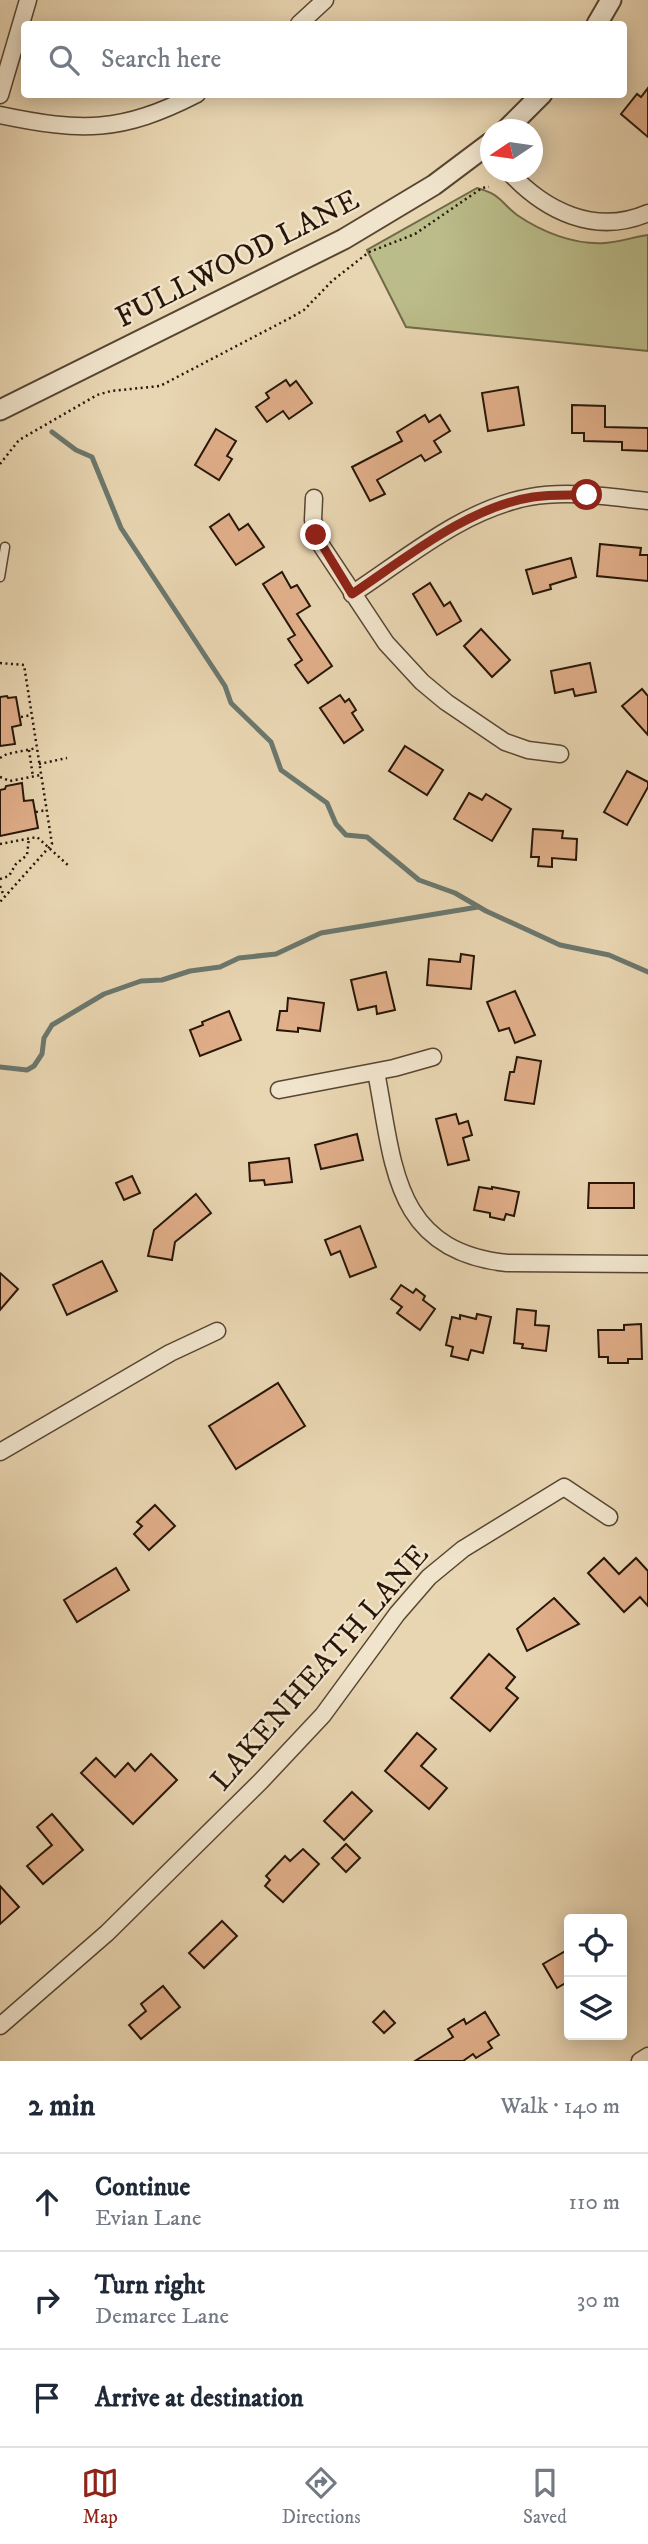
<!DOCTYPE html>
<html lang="en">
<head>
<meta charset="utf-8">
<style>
  body { margin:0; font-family:"IM FELL DW Pica",serif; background:#f2f2f3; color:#1f2937 }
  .controls { position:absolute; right:21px; bottom:21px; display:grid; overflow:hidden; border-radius:7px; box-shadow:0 4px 18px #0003 }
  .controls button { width:63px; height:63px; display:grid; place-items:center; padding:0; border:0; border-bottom:2px solid #e0e1e3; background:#fff; color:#1f2937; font:35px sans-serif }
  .compass { position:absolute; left:480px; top:119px; width:63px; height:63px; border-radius:50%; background:#fff; box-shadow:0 4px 18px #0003; rotate:257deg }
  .stop { position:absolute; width:21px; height:21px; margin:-16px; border:5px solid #8f2418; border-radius:50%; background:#fff }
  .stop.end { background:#8f2418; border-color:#fff; box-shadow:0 2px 7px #0008 }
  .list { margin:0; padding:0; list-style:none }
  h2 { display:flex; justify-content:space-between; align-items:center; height:91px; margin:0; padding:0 28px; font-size:30px }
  h2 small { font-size:23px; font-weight:400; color:#747a83 }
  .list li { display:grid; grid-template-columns:46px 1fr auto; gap:21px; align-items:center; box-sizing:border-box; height:98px; padding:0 28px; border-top:2px solid #e0e1e3 }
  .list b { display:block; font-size:26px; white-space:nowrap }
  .list p { margin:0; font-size:23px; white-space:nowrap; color:#747a83 }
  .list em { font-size:23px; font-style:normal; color:#747a83 }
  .icon { flex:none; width:38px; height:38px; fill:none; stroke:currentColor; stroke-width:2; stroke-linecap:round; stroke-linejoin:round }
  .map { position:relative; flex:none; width:648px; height:2061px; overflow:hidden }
  .search { position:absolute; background:#fff; box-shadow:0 4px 18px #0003; left:21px; right:21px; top:21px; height:77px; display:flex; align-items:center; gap:18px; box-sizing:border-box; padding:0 24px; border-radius:7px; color:#747a83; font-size:26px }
  .sheet { height:385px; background:#fff }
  nav { display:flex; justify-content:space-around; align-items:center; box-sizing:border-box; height:98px; border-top:2px solid #e0e1e3; background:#fff; font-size:19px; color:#747a83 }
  nav a { display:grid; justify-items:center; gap:4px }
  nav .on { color:#8f2418 }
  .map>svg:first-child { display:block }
  .green { fill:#babc89; stroke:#716948; stroke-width:2 }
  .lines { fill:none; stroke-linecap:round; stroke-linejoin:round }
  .stream { stroke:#6b776d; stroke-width:5 }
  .building { fill:#e0ae89; stroke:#281608; stroke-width:2 }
  .service-casing { stroke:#584632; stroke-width:11 }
  .minor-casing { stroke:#584632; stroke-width:19 }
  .tertiary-casing { stroke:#584632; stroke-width:23 }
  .path { stroke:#281608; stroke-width:2.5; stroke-dasharray:2 3.5; stroke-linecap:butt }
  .service { stroke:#f0e4cc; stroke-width:8 }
  .minor { stroke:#f0e4cc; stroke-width:16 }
  .tertiary { stroke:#f0e4cc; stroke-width:19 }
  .route { stroke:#8f2418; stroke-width:9 }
  .labels { text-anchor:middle; stroke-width:5; stroke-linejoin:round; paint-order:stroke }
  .street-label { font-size:30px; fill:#281608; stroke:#f0e4cc }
</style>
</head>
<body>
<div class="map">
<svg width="648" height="2061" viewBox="0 0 648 2061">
  <rect width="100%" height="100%" fill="#e8d5b1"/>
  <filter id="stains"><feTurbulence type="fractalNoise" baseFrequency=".00286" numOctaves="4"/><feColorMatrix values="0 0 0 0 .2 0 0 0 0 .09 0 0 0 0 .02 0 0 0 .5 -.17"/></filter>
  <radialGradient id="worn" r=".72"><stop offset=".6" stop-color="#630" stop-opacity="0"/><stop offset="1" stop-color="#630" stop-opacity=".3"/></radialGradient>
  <path class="green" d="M477 188C502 195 499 201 517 215 542 232 574 245 605 243 619 242 634 237 648 235V351L406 327 367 250Z"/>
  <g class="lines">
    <g class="stream">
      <polyline points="52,432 76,450 92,457 121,528 225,686 231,703 271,742 281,770 327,803 336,824 346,835 367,837 419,880 455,893 486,911 560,945 609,955 648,972"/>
      <polyline points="0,1067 27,1070 34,1066 42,1054 44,1038 52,1025 104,994 141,981 162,980 190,971 220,967 239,958 276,954 321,933 478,907"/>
    </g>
  </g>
  <g class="building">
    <polygon points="648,88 648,137 621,114 637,94 641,97"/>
    <polygon points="286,380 290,386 296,381 312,403 289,419 283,411 267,422 256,407 269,398 266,393"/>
    <polygon points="518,387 524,425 488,431 482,393"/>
    <polygon points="572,405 605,406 605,427 648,428 648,451 622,450 622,442 584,441 584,433 572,433"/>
    <polygon points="425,415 429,422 440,415 450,431 434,441 441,452 425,461 421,455 377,480 385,494 370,501 352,467 402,441 397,432"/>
    <polygon points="216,429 236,441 227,456 232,459 219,480 195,465"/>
    <polygon points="229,514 239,530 248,524 264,547 236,565 210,527"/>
    <polygon points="600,544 641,548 640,555 648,555 648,581 597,576"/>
    <polygon points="571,558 576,577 550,585 551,589 533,594 526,570"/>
    <polygon points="282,572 291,588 297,585 310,606 297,614 332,666 308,683 295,665 302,660 288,639 295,635 263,584"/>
    <polygon points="430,583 444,606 450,602 461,621 437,635 413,594"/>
    <polygon points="481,629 510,660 492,677 464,646"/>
    <polygon points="590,663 596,692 575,696 573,689 555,693 551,671"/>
    <polygon points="642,689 648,696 648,735 622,706"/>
    <polygon points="340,695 345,702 349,699 356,710 352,713 363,730 344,743 320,708"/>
    <polygon points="7,696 8,698 16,697 21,725 12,727 15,744 0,746 0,697"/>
    <polygon points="405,746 443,770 427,795 389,771"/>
    <polygon points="627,771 648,782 648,787 627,825 604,812"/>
    <polygon points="22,783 24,801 33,800 38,828 0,836 0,790 5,789 6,786"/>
    <polygon points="469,793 482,800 486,794 511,809 492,841 454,819"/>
    <polygon points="533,829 563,831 562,838 577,839 576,860 552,858 552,867 538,866 539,857 531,857"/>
    <polygon points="461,954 474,956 471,989 427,985 429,959 460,962"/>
    <polygon points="386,972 395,1010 377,1014 376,1006 358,1010 351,980"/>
    <polygon points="515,991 535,1035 515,1043 509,1028 499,1031 487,1002"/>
    <polygon points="288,998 324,1003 320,1031 298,1028 298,1032 277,1030 280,1011 287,1011"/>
    <polygon points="229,1011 241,1040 200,1056 190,1030 203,1025 202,1022"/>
    <polygon points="517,1057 541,1061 534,1104 505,1100 510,1072 514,1072"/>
    <polygon points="456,1114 459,1124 468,1121 472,1135 463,1138 469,1160 448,1165 436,1119"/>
    <polygon points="357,1134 363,1160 321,1169 315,1145"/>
    <polygon points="289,1158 292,1182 265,1185 264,1180 250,1181 249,1163"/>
    <polygon points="132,1176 140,1193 124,1200 116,1183"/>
    <polygon points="589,1183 634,1183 634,1208 588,1208"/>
    <polygon points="479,1187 492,1189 492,1187 519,1192 514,1216 506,1214 504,1220 490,1217 490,1213 474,1210"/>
    <polygon points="196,1194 211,1213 175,1242 172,1260 148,1256 154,1230"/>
    <polygon points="360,1226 376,1267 350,1277 340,1251 331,1255 325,1240"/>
    <polygon points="102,1261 117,1291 67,1315 53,1285"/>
    <polygon points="0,1273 18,1289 0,1310"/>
    <polygon points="401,1285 413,1293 416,1289 425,1296 423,1300 435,1309 420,1330 397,1313 402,1307 391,1299"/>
    <polygon points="517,1309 536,1311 535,1325 549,1326 546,1351 522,1348 523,1344 514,1343"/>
    <polygon points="477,1314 491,1317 483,1353 471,1350 468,1360 451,1356 453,1347 446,1345 452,1317 460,1319 460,1315 476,1319"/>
    <polygon points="641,1324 642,1359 628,1359 628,1363 608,1363 608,1357 599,1357 598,1330 624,1330 624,1325"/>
    <polygon points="278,1383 305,1426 236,1469 209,1426"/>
    <polygon points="155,1505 175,1526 149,1550 134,1534 142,1526 137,1522"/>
    <polygon points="604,1558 619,1574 636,1558 648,1571 648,1606 640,1597 624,1612 588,1573"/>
    <polygon points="116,1568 129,1590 77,1622 64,1600"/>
    <polygon points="554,1598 579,1624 527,1651 517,1629"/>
    <polygon points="489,1654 515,1677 506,1688 518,1698 490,1731 451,1698"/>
    <polygon points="417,1733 436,1749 421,1766 447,1788 429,1809 385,1771"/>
    <polygon points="151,1754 177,1780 133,1824 81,1773 96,1758 115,1777 128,1763 135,1771"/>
    <polygon points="352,1792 372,1811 344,1840 324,1821"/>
    <polygon points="52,1814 83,1850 43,1884 27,1866 52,1845 37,1827"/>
    <polygon points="346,1844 360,1858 346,1872 332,1858"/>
    <polygon points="303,1849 319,1864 283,1902 265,1886 270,1880 266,1876 285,1856 290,1861"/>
    <polygon points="0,1886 19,1907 0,1924"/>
    <polygon points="222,1921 237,1936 204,1968 189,1953"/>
    <polygon points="569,1949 569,1981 557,1988 543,1964"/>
    <polygon points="163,1986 180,2007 141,2039 129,2025 146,2011 141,2004"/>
    <polygon points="384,2011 395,2023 384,2033 373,2022"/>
    <polygon points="485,2012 499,2035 488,2042 492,2048 476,2058 473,2054 463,2061 415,2061 453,2037 448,2029 464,2019 466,2024"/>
  </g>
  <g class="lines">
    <defs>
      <polyline id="service" points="0,577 5,547"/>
      <g id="minor">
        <polyline points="299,24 325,0"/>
        <polyline points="0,95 28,0"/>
        <path d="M0 115C82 132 121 133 197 94"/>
        <path d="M509 172C545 211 595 236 648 213"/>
        <polyline points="314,498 313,520 321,545 386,643 422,682 446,702 505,742 528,750 560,754"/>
        <path d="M352 594C407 558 464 509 530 497 569 490 609 497 648 501"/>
        <path d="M376 1072C394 1163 392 1251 507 1263L648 1264"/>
        <polyline points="279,1090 394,1068 433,1057"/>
        <polyline points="0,1452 170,1353 217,1331"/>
        <polyline points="0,2026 107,1933 261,1781 323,1715 397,1614 429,1577 463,1549 564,1487 609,1517"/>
        <polyline points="640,2061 648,2056"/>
      </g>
      <g id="tertiary">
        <polyline points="597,24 611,0"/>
        <polyline points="506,130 542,94"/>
        <polyline points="0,410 344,239 434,185 490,143"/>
      </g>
    </defs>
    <use href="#service" class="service-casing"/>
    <use href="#minor" class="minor-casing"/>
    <use href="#tertiary" class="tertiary-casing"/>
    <g class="path">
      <polyline points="0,464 19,440 97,395 111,391 160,386 292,317 304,310 332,281 369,252 415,234 482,188 489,187"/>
      <polyline points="0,663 24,665 52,844 0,902"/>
      <polyline points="21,717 31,715"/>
      <polyline points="29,750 33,777"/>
      <polyline points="0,758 7,754 37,748"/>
      <polyline points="39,764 67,758"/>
      <polyline points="0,777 10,781 41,775"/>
      <polyline points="36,812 46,810"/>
      <polyline points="0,844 37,837 70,867"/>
      <polyline points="0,879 9,876 16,864 27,855 29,838"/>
      <polyline points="0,886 4,896"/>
    </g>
    <use href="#service" class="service"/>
    <use href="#minor" class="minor"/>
    <use href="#tertiary" class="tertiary"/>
  </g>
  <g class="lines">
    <path class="route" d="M316 535 352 594C406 558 468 507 533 497 551 494 569 495 587 495"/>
  </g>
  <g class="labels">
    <g class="street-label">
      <text transform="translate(237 258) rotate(-27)" y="10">FULLWOOD LANE</text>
      <text transform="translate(319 1667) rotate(-49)" y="10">LAKENHEATH LANE</text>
    </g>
  </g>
  <rect width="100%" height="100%" filter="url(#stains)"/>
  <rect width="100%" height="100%" fill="url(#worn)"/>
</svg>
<div class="controls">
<button><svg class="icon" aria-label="locate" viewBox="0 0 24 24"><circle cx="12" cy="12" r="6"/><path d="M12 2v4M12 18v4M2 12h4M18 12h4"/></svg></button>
<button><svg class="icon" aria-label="layers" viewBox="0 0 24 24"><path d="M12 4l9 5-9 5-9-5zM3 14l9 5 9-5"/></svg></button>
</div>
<svg class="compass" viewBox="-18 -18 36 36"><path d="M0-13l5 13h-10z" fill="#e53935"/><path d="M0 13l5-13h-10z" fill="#747a83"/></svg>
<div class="stop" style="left:587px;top:495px"></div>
<div class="stop end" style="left:316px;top:535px"></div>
<div class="search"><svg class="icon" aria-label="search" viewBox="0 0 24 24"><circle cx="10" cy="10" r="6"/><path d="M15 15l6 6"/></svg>Search here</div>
</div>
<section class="sheet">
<h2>2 min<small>Walk · 140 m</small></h2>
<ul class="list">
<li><svg class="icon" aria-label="ahead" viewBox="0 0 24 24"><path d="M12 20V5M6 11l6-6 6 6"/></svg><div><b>Continue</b><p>Evian Lane</p></div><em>110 m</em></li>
<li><svg class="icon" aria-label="right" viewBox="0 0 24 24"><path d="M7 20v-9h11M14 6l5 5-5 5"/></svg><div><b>Turn right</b><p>Demaree Lane</p></div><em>30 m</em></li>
<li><svg class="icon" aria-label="arrive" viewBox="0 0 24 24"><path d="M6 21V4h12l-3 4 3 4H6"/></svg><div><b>Arrive at destination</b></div></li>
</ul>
</section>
<nav>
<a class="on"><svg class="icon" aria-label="map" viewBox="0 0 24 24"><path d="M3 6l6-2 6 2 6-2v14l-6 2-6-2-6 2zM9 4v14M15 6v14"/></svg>Map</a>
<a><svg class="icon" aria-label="directions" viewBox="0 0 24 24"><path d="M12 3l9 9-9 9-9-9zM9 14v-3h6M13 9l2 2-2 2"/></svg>Directions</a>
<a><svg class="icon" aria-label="saved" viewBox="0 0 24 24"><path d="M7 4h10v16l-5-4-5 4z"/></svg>Saved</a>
</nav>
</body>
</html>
